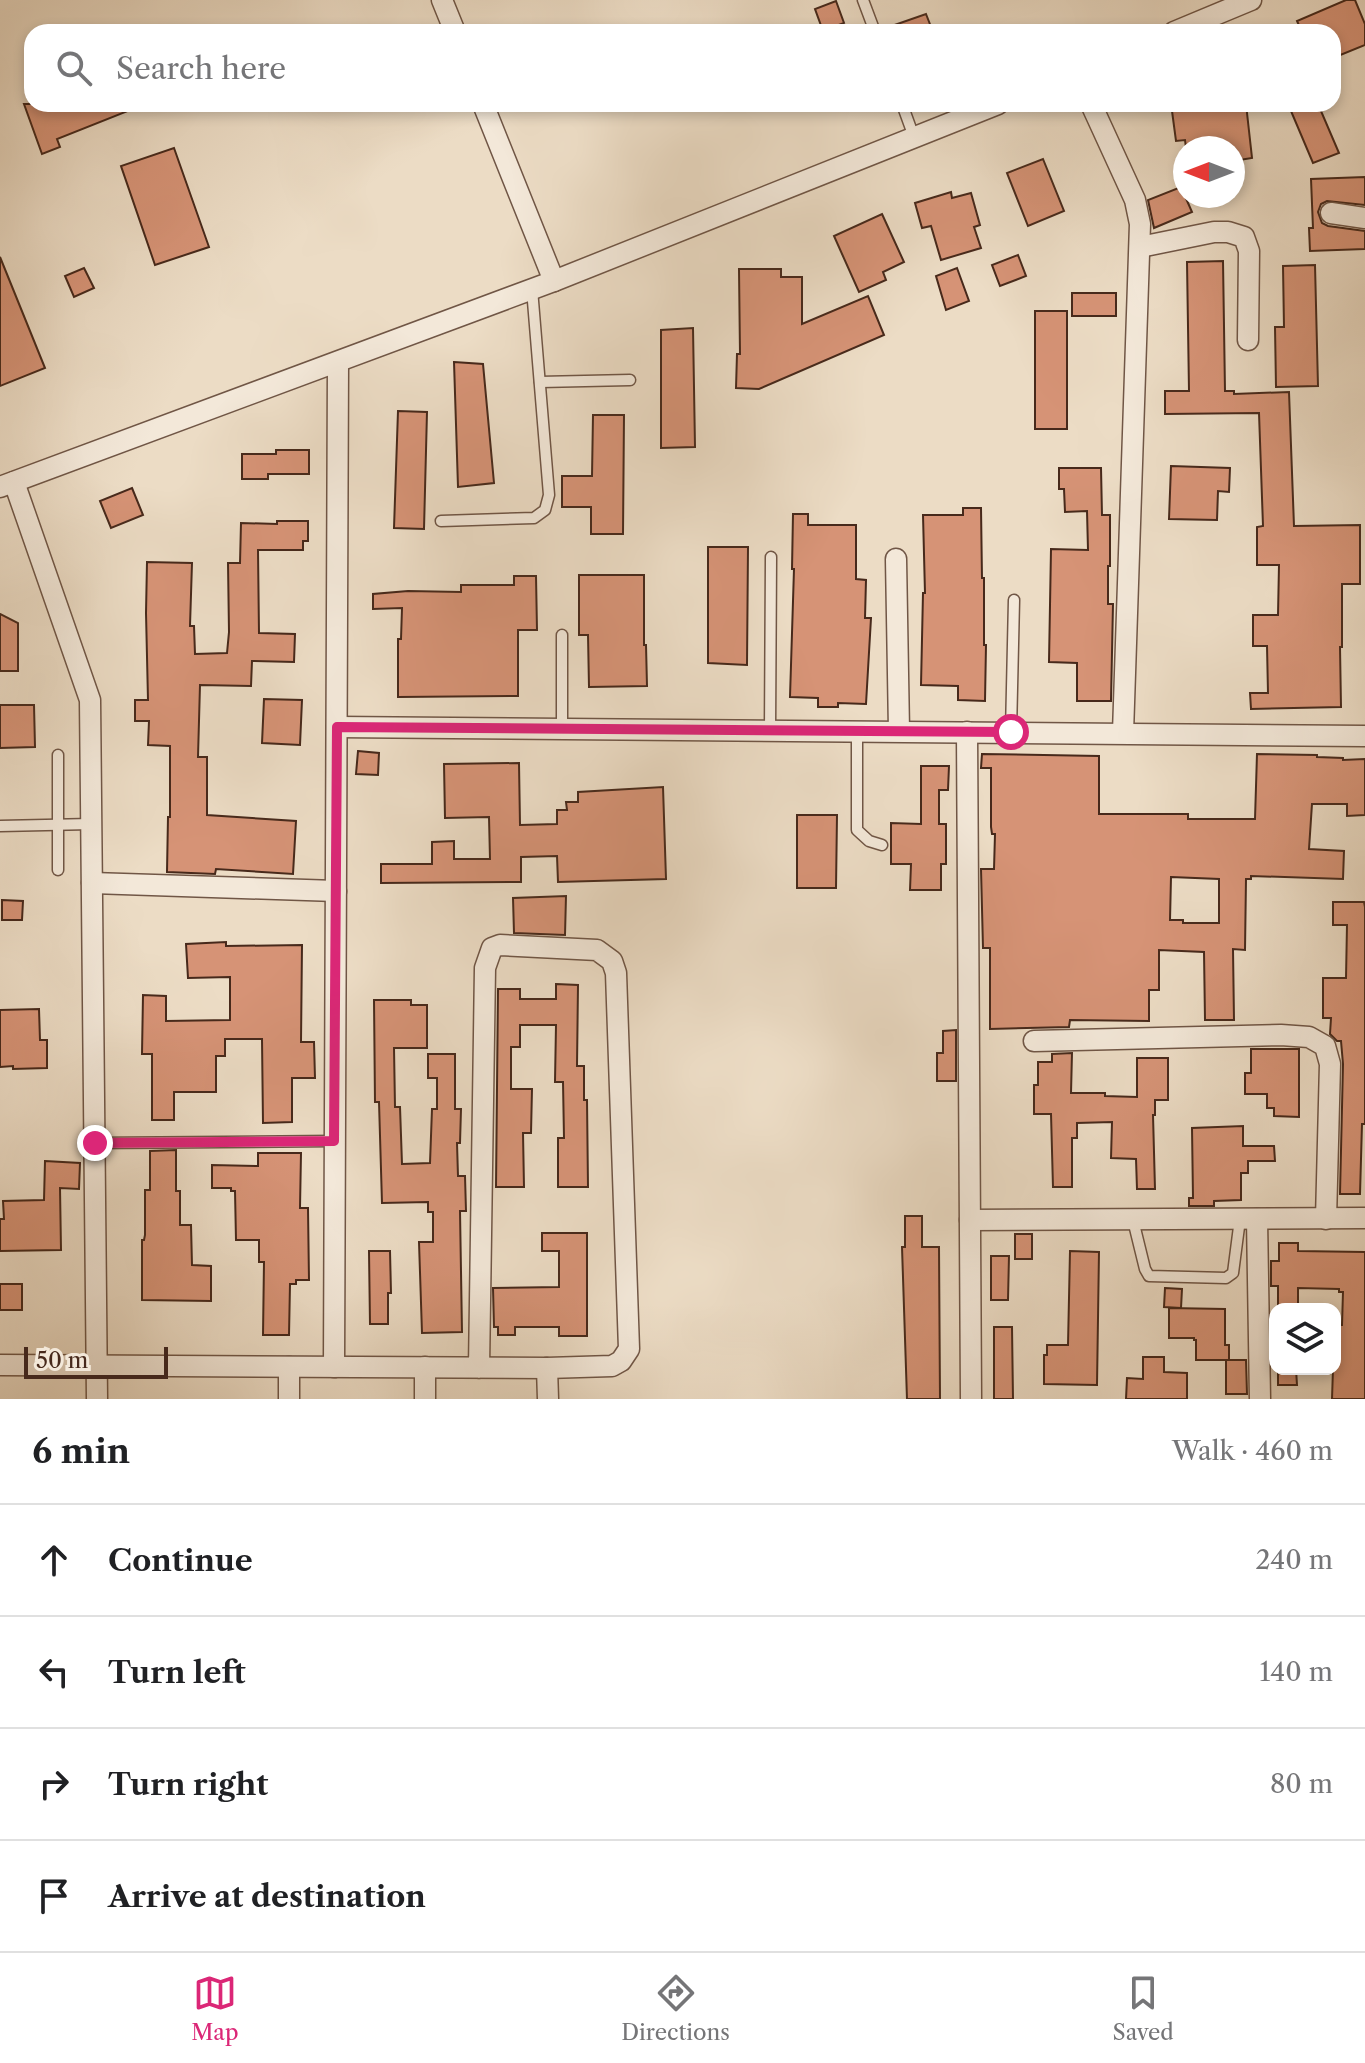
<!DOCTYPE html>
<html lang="en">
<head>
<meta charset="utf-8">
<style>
  body { margin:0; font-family:"Libre Caslon Text",serif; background:#f2f2f2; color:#202124 }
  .controls { position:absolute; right:24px; bottom:24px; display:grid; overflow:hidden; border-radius:16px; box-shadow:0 4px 12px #0003 }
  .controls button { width:72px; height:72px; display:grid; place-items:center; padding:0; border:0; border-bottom:2px solid #e0e0e0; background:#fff; color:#202124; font:40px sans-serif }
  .compass { position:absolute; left:1173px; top:136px; width:72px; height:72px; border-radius:50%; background:#fff; box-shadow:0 4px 12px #0003; rotate:270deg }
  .scale { position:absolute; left:24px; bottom:20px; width:144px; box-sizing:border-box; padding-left:8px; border:4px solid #47291b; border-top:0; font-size:22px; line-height:28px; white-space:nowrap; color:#47291b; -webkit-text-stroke:6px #f3e8d9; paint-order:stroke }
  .stop { position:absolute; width:24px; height:24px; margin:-18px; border:6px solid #db2777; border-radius:50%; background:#fff }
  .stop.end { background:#db2777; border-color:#fff; box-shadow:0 2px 8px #0008 }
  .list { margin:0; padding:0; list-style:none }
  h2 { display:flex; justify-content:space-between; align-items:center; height:104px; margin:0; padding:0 32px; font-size:34px }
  h2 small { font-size:26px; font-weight:400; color:#757577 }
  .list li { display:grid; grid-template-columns:52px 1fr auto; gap:24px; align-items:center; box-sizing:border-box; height:112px; padding:0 32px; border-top:2px solid #e0e0e0 }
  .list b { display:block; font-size:30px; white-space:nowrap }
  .list em { font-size:26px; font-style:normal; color:#757577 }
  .icon { flex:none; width:44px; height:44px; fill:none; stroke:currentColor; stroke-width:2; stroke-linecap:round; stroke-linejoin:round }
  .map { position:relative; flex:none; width:1365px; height:1399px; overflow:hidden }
  .search { position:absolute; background:#fff; box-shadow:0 4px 12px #0003; left:24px; right:24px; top:24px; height:88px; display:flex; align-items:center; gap:20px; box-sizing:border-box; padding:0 28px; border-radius:24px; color:#757577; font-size:30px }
  .sheet { height:552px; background:#fff }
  nav { display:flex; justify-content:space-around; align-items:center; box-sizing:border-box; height:112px; border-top:2px solid #e0e0e0; background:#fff; font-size:22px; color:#757577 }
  nav a { display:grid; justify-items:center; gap:4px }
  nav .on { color:#db2777 }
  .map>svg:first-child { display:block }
  .building { fill:#d69376; stroke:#47291b; stroke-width:2; fill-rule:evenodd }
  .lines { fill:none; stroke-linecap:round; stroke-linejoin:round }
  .lane-casing { stroke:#705646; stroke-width:13 }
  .street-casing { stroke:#705646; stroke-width:23 }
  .lane { stroke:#f3e8d9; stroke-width:10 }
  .street { stroke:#f3e8d9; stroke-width:20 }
  .route { stroke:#db2777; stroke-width:10 }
</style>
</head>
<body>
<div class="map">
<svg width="1365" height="1399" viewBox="0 0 1365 1399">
  <rect width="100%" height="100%" fill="#ecdcc5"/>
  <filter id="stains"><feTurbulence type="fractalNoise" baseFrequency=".0025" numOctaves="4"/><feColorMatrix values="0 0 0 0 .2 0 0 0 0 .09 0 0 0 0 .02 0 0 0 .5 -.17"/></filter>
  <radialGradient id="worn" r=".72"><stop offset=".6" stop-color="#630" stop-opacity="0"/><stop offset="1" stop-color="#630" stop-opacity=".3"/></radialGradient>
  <g class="building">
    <polygon points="1346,0 1355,0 1365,24 1365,45 1333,58 1333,32 1302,32 1297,21"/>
    <polygon points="836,1 844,23 823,31 815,9"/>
    <polygon points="926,14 933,32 883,32 883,29"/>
    <polygon points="24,104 142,104 143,105 57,139 60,147 42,154"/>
    <polygon points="1177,104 1246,104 1252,158 1233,161 1233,148 1186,148 1185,140 1176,141 1172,111 1178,110"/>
    <polygon points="1288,104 1318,104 1339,153 1313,163"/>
    <polygon points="174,148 209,247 155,265 121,166"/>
    <polygon points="1043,159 1064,211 1028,226 1007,173"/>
    <polygon points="1365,177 1365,205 1327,201 1321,204 1318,212 1322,223 1328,226 1365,231 1365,249 1310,251 1309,228 1313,228 1311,179"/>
    <polygon points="1181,187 1192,212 1154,228 1148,200"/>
    <polygon points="951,192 952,198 971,193 980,225 974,227 981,248 941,260 931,226 922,228 915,203"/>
    <polygon points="882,214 904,262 883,272 886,280 859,292 834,236"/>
    <polygon points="1018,255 1026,276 1000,286 992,265"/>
    <polygon points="0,257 45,368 0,386"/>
    <polygon points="1223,261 1225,391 1234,391 1234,394 1289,392 1294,526 1360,525 1360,584 1342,584 1342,647 1340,647 1341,707 1251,709 1250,693 1268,693 1267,646 1253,646 1253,615 1278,615 1279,565 1257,565 1257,527 1263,526 1259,413 1165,414 1165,391 1189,391 1187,262"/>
    <polygon points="1315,265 1318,386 1276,387 1275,327 1284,327 1283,266"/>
    <polygon points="84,268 94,288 74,297 65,276"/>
    <polygon points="957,268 969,301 946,310 936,276"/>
    <polygon points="739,269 781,269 781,277 802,277 802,324 868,296 884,335 759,389 736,388 737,354 740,354"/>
    <rect x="1072" y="293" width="44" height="23"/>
    <rect x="1035" y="311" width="32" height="118"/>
    <polygon points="693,328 695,447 661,448 661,330"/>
    <polygon points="454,362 483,364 494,483 458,487"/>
    <polygon points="398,411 427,412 424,529 394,528"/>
    <polygon points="593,415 624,415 623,534 591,534 591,507 562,507 562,476 592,476"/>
    <polygon points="276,450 309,450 309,474 268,474 268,479 242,479 242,454 276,454"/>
    <polygon points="1171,466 1230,468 1229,492 1218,491 1217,520 1169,519"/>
    <polygon points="1059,468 1101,468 1102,515 1110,515 1110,566 1108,566 1108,604 1113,604 1111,701 1077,701 1077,663 1049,662 1051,549 1088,550 1087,511 1065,512 1064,489 1059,489"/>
    <polygon points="132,488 143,515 111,528 100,501"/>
    <polygon points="963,508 981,508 982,578 984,578 984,645 986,645 985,701 958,700 958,686 921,685 923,593 925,593 923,515 963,515"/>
    <polygon points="793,514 808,514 808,525 856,525 856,579 866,580 865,618 871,618 866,704 838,703 838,707 818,707 818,698 790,697 794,569 792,569"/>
    <polygon points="277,521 308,521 308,541 303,541 303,550 258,550 259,633 295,634 294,662 252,661 251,686 200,685 198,757 207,757 207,815 296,821 293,874 216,869 215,874 167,872 168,817 170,817 170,746 148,745 149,721 135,721 135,700 148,700 146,613 147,562 192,563 190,626 194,626 195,654 227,653 229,632 228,563 240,563 241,523 277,524"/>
    <polygon points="708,547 748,547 747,665 708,663"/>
    <polygon points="579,575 644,575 644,645 646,645 647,686 589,687 588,635 579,635"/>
    <polygon points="514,576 536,576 537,630 518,630 518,696 398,697 398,639 401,639 402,608 373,609 373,594 408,591 461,592 461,585 514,585"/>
    <polygon points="0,614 18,623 18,671 0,671"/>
    <polygon points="264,699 302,700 300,745 262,743"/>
    <polygon points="0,705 34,705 35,747 0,748"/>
    <polygon points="358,751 379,753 378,775 356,774"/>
    <path d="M982 754 1099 756V814H1188V819H1255L1257 754 1317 755V757L1343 758V760L1365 759V815L1347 816V804H1312L1309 849 1344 851 1343 879 1251 876V879H1246L1245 950 1233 949 1234 1020H1205L1204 952 1159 950V990H1149V1021L1070 1020 1069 1027 990 1029V948H983L981 869H994L995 834H992L991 827V768H981ZM1171 877 1219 879V923H1183V920H1170Z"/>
    <polygon points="519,763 520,825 557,824 557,810 567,810 566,802 578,802 578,792 663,787 666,879 558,882 557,856 521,857 521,882 381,883 381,864 432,864 432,842 454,841 454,859 490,859 489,817 445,818 444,764"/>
    <polygon points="921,766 949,766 948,790 939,790 939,824 946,824 946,864 941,864 941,890 910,890 911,864 891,864 891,823 921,824"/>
    <polygon points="797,815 837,815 836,888 797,888"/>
    <polygon points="566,896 565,935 514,933 513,898"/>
    <polygon points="2,900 23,901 22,920 2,920"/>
    <polygon points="1333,902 1364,902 1365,907 1365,1124 1362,1124 1360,1194 1340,1194 1343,1064 1341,1041 1337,1041 1330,1034 1331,1018 1323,1018 1323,978 1346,978 1347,925 1333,925"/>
    <polygon points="226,942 226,946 302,945 301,1042 314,1042 315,1078 292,1078 292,1122 263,1123 262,1039 225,1039 225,1056 216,1056 216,1092 174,1092 174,1120 152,1120 152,1054 142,1054 143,995 166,996 166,1021 230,1020 230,977 188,978 186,944"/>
    <polygon points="556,984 578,985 577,1066 584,1066 584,1100 587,1100 588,1187 558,1187 558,1138 564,1138 563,1082 555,1082 556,1025 520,1025 520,1047 511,1047 511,1089 532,1089 531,1133 523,1133 524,1187 496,1187 498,989 520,989 520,999 556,999"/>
    <polygon points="374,1000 411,1000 411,1005 427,1005 427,1048 394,1048 395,1107 400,1107 402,1164 430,1163 432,1109 437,1109 437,1078 428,1078 428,1054 455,1054 455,1109 461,1109 460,1143 457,1143 458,1176 465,1176 466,1211 460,1211 462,1332 422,1333 419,1242 433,1242 433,1212 428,1212 428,1202 382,1203 379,1102 375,1102"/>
    <polygon points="39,1009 40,1040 47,1040 47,1068 13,1069 13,1066 0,1067 0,1010"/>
    <polygon points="956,1030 956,1081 937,1081 937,1053 943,1053 943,1031"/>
    <polygon points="1251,1049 1299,1049 1299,1117 1274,1116 1274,1108 1267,1108 1267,1094 1245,1094 1245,1073 1251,1073"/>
    <polygon points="1072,1053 1071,1093 1105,1093 1105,1096 1137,1097 1137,1058 1168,1058 1168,1100 1155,1100 1155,1115 1153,1115 1155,1189 1137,1189 1136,1159 1111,1158 1112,1122 1077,1123 1077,1138 1072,1138 1072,1187 1053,1187 1051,1114 1034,1114 1034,1085 1038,1085 1038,1062 1052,1062 1052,1054"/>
    <polygon points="1243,1126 1243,1146 1274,1146 1275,1161 1248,1161 1248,1173 1241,1173 1241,1200 1214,1201 1214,1206 1189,1206 1189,1198 1193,1198 1192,1128"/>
    <polygon points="176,1150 176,1191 180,1191 180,1225 191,1225 192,1265 211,1266 211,1301 142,1300 142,1240 144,1240 145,1235 145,1190 150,1190 150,1151"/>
    <polygon points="258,1153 301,1153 300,1208 308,1208 309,1280 296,1280 296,1284 290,1284 289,1335 263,1335 264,1262 259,1262 259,1240 236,1240 235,1191 231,1191 231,1188 212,1188 212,1165 258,1166"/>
    <polygon points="45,1161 80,1163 79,1189 60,1188 61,1250 0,1251 0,1219 4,1219 3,1201 44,1200"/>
    <polygon points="905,1216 922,1216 922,1247 939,1247 940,1399 907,1399 902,1247 905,1247"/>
    <polygon points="542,1233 587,1233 587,1336 559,1336 559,1327 515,1327 515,1335 498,1335 498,1327 494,1327 493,1288 559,1287 559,1251 542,1251"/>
    <rect x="1015" y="1234" width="17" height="25"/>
    <polygon points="1279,1243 1298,1243 1298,1251 1365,1252 1365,1399 1332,1399 1333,1369 1335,1369 1335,1325 1342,1325 1343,1292 1339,1292 1339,1289 1298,1288 1298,1309 1278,1309 1278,1286 1271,1286 1271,1261 1279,1261"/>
    <polygon points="369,1251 390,1251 391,1293 388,1293 388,1324 370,1324"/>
    <polygon points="1070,1251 1099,1252 1097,1385 1044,1384 1044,1355 1047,1355 1047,1345 1068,1345"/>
    <polygon points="991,1256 1009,1256 1008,1300 991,1300"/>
    <rect x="0" y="1284" width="22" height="26"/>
    <polygon points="1165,1288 1182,1289 1181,1308 1164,1307"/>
    <polygon points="1169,1308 1225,1309 1225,1345 1229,1345 1229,1360 1196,1360 1196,1340 1194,1340 1194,1338 1169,1338"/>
    <polygon points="994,1327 1012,1327 1013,1399 994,1399"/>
    <polygon points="1143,1357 1164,1357 1164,1372 1187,1373 1187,1399 1126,1399 1127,1378 1143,1379"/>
    <polygon points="1226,1360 1246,1360 1247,1394 1226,1394"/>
    <polygon points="1278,1369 1296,1369 1297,1385 1278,1385"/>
  </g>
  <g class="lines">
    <defs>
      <g id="lane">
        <polyline points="863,0 875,32"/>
        <polyline points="902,104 914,137"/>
        <polyline points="540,382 630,380"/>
        <polyline points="441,521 534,518 545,510 549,495 532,289"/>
        <polyline points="562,729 562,635"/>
        <polyline points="770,730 771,557"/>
        <polyline points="857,731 857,830 869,841 882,845"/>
        <polyline points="1011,732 1014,600"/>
        <polyline points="58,755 58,870"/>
        <polyline points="0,826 91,824"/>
        <polyline points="95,1143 334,1141"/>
        <polyline points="1133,1220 1145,1269 1149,1276 1226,1278 1233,1273 1240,1219"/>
      </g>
      <g id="street">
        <polyline points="442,0 455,32"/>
        <polyline points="1174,32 1251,0"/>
        <polyline points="483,104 554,281"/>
        <polyline points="1091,104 1135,200 1140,224 1123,733"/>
        <polyline points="1331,213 1365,218"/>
        <polyline points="1140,247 1214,232 1228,232 1244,237 1249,251 1248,340"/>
        <polyline points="14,482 90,700 97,1399"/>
        <polyline points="0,487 554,281 998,104"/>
        <polyline points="896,559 899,731"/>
        <polyline points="337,727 1365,736"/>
        <polyline points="967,732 971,1399"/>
        <polyline points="92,883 336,891"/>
        <polyline points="1034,1041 1281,1035 1309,1037 1325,1046 1330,1064 1326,1219"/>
        <polyline points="1257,1219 1260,1399"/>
        <polyline points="970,1220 1365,1218"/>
        <polyline points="0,1365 547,1368 612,1366 621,1361 629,1349 616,973 612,961 597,950 500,945 492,948 485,968 479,1368"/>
        <polyline points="289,1367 289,1399"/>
        <polyline points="334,1367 338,362"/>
        <polyline points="425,1367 425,1399"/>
        <polyline points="547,1368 548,1399"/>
      </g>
    </defs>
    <use href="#lane" class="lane-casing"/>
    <use href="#street" class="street-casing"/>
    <use href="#lane" class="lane"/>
    <use href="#street" class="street"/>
  </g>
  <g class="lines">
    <polyline class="route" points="95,1143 334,1141 337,727 1011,732"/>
  </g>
  <rect width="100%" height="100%" filter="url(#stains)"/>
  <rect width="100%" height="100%" fill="url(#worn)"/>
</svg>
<div class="controls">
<button><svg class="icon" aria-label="layers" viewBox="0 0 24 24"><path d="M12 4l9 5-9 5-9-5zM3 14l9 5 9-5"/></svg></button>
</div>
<svg class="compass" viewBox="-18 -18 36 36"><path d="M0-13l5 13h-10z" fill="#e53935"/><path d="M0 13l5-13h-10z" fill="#757577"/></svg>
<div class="scale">50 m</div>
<div class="stop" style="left:1011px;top:732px"></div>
<div class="stop end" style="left:95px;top:1143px"></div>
<div class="search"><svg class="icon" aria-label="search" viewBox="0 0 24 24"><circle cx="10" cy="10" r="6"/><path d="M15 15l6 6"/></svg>Search here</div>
</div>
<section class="sheet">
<h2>6 min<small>Walk · 460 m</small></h2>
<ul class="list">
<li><svg class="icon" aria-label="ahead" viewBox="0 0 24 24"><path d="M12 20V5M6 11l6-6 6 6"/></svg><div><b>Continue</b></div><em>240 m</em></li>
<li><svg class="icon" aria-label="left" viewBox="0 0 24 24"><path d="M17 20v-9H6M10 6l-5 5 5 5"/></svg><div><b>Turn left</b></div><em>140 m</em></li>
<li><svg class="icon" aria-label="right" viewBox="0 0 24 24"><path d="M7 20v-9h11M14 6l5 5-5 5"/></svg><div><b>Turn right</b></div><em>80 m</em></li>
<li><svg class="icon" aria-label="arrive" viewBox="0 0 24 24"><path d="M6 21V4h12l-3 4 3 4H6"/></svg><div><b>Arrive at destination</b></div></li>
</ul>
</section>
<nav>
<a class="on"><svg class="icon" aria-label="map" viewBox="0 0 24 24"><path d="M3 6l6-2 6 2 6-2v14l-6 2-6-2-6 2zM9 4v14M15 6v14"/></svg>Map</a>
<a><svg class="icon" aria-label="directions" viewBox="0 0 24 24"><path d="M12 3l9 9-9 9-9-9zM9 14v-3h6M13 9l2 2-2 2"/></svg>Directions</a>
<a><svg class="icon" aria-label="saved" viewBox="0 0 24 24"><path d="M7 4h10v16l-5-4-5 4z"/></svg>Saved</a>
</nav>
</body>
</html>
